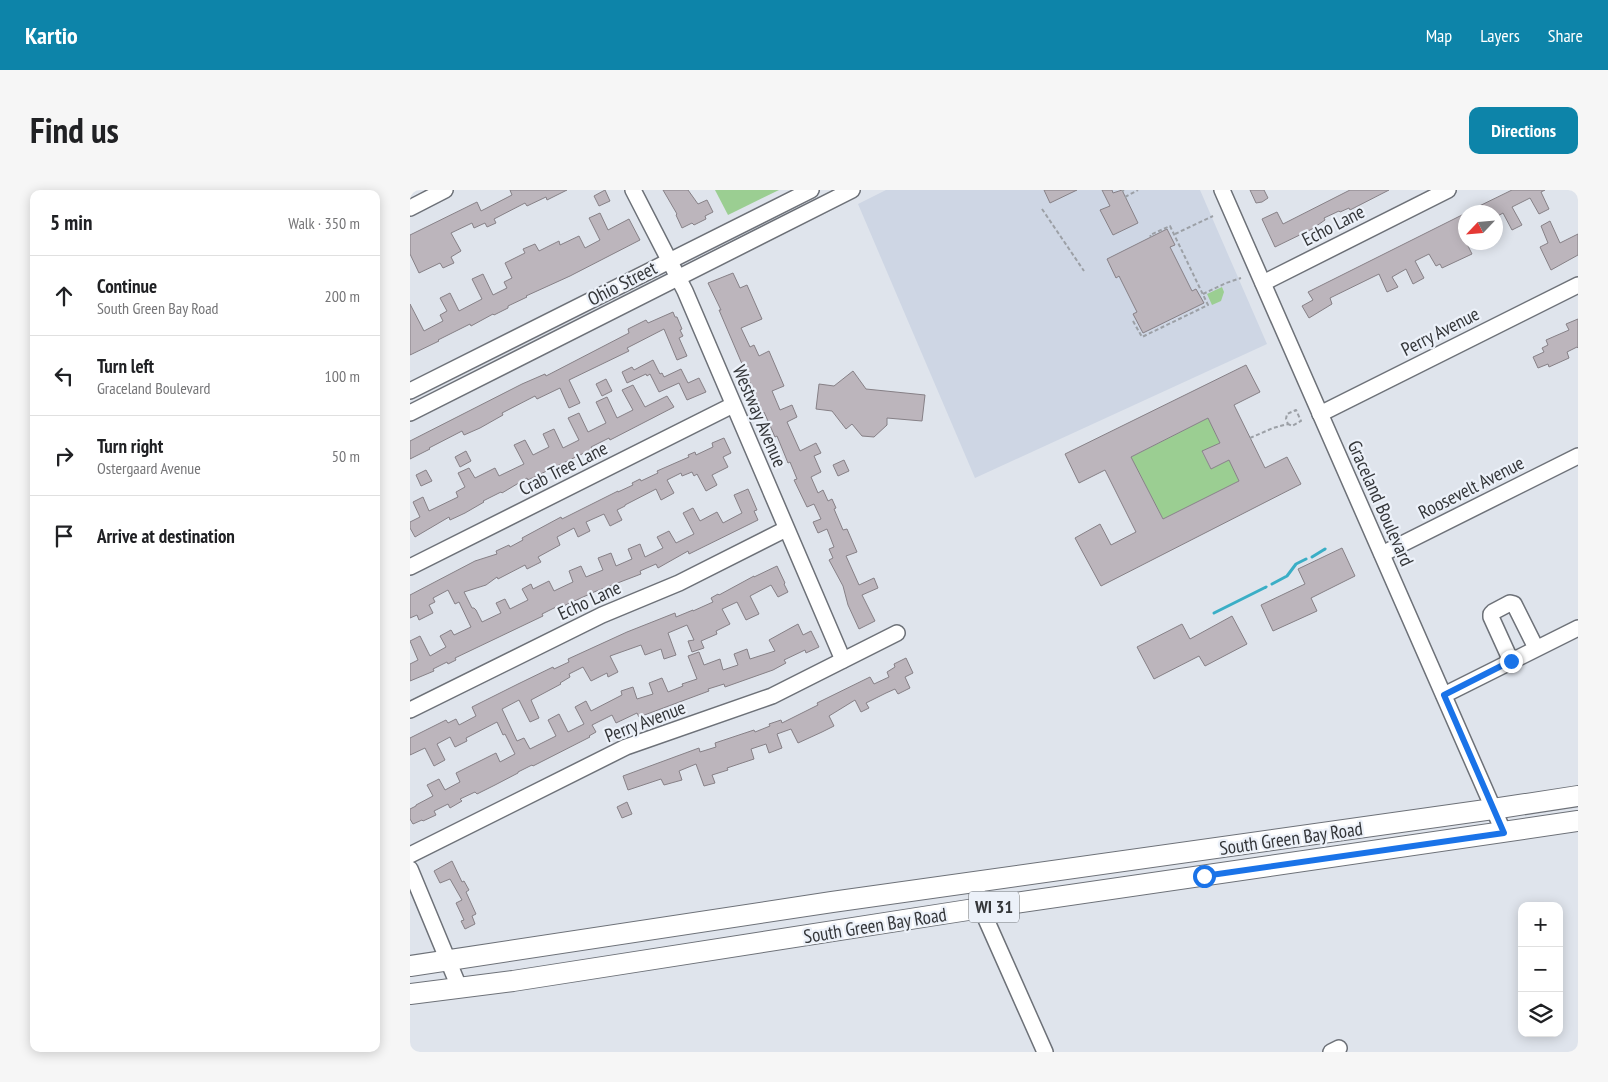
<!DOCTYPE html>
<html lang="en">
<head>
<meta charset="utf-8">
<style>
  body { margin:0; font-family:"PT Sans Narrow",sans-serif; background:#f6f6f6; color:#202124 }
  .controls { position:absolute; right:15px; bottom:15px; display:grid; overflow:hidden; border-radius:10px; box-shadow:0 2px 12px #0003 }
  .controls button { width:45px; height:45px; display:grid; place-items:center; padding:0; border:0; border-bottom:1px solid #e0e0e0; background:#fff; color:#202124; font:25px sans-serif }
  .compass { position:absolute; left:1048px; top:15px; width:45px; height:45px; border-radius:50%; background:#fff; box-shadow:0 2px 12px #0003; rotate:244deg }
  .stop { position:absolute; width:15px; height:15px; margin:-11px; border:4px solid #1a73e8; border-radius:50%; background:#fff }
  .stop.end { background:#1a73e8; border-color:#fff; box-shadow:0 1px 5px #0008 }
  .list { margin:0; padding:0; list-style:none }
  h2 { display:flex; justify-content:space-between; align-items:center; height:65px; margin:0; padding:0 20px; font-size:21px }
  h2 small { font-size:16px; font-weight:400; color:#757577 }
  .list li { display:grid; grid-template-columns:32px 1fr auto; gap:15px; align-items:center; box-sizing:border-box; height:80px; padding:0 20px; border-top:1px solid #e0e0e0 }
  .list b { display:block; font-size:19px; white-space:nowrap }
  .list p { margin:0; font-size:16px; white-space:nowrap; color:#757577 }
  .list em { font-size:16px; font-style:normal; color:#757577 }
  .icon { flex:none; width:28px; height:28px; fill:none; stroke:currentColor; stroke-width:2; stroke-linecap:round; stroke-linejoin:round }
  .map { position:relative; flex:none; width:1168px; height:862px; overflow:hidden; border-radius:10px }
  header { display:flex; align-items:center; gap:30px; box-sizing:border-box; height:70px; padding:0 25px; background:#0d84a9; color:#fff }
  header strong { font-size:24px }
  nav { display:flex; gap:28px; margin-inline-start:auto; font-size:18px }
  .intro { display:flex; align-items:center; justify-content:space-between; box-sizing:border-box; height:120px; padding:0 30px }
  h1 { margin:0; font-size:35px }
  .button { padding:12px 22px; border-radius:10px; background:#0d84a9; color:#fff; font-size:18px; font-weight:700 }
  main { display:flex; gap:30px; padding:0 30px }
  aside { flex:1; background:#fff; border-radius:10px; box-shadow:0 2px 12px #0003 }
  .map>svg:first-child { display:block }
  .built { fill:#ced6e4 }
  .green { fill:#9bce92 }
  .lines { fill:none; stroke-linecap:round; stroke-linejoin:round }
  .stream { stroke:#3aaec6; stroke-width:3 }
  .building { fill:#bcb5bc; stroke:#868086; fill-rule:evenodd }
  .minor-casing { stroke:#6d7178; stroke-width:18 }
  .major-casing { stroke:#6d7178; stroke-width:22 }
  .path { stroke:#9ca0a6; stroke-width:2; stroke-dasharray:4 2.5; stroke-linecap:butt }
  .minor { stroke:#fff; stroke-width:15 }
  .major { stroke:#fff; stroke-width:20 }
  .route { stroke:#1a73e8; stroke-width:6 }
  .labels { text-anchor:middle; stroke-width:4.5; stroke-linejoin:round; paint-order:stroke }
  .shield { fill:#ecf1f9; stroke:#6b6e73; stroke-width:1 }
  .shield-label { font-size:18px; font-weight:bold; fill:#343639 }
  .street-label { font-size:19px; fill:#343639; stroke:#ecf1f9 }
</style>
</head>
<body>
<header>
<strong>Kartio</strong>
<nav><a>Map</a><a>Layers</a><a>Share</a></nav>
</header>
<div class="intro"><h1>Find us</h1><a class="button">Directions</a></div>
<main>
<aside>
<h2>5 min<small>Walk · 350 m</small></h2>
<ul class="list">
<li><svg class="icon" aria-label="ahead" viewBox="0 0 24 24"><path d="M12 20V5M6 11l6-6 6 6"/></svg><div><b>Continue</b><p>South Green Bay Road</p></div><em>200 m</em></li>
<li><svg class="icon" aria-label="left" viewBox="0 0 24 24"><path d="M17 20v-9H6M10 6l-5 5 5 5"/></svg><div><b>Turn left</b><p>Graceland Boulevard</p></div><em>100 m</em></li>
<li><svg class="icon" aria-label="right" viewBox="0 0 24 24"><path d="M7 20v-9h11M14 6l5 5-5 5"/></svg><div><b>Turn right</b><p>Ostergaard Avenue</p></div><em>50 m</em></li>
<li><svg class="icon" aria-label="arrive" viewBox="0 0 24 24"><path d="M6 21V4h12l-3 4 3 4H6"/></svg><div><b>Arrive at destination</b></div></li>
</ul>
</aside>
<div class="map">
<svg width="1168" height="862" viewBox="0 0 1168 862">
  <rect width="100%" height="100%" fill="#dfe4ec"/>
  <polygon class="built" points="476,0 790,0 857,154 565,288 448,14"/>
  <g class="green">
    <polygon points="305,0 369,0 318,25"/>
    <polygon points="812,97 814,102 811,111 802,115 797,104"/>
    <polygon points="798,228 810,253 792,262 801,279 819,270 829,291 753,329 721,267"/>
  </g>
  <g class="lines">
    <g class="stream">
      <polyline points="902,367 915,359"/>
      <polyline points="862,394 877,386 886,374 896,369"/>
      <polyline points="804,423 856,397"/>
    </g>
  </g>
  <g class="building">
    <polygon points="100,0 157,0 137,10 136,7 117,16 115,13 84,29 86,33 77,37 75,33 64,38 62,33 41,43 51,61 41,67 44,73 33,78 30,73 9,83 0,64 0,45 67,12 71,21 102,5"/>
    <polygon points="195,0 200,11 189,16 184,6"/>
    <polygon points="253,0 278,0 288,14 297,10 303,22 295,26 296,29 284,35 282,33 272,38 266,25 267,24"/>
    <polygon points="634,0 667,0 640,13"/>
    <polygon points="692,0 702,0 703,3 712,0 728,33 703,45 690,20 700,16"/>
    <polygon points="840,0 854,0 858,8 852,12 846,13"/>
    <polygon points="940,0 979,0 940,20 939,18 930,22 929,21 914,28 915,30 902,39 865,57 852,29 867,22 873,34"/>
    <polygon points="1102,0 1135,0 1131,2 1139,19 1129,24 1120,8 1102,17 1112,35 1102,40 1093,23 1086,27 1086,22 1057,22"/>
    <polygon points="190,23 198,40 219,29 230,50 160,86 116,106 117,107 98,116 98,118 84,125 83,124 61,136 60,134 28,150 29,151 0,165 0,114 14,141 33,131 30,125 37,121 30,108 40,103 49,121 72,109 62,89 73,84 83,105 97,98 94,92 102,88 95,73 115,63 113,59 125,54 129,61 149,51 150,55 169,46 175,58 190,50 179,28"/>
    <polygon points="1056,23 1056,52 1062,64 1032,78 1030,74 1026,76 1019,64 1005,71 1014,88 1003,94 996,79 982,87 988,97 977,102 969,84 920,108 922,114 899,128 892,116 903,110 898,102"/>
    <polygon points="1140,31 1150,53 1168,44 1168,65 1141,80 1130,57 1138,53 1131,36"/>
    <polygon points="757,39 765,55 760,57 782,101 786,99 794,113 733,143 723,124 727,122 709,86 706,88 697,69"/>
    <polygon points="323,83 330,98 337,95 352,129 331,138 340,157 344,155 349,166 359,161 374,196 362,201 370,220 382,215 387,227 377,232 390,261 406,253 411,263 404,266 411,282 401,287 408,303 413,300 418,311 422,309 426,318 424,319 433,340 437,339 447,362 436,366 449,395 464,388 468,398 452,405 465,431 449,439 438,415 433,396 419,370 423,368 419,359 424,357 417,339 408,343 403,332 411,329 404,314 397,317 384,290 387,289 380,272 378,273 367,246 365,247 354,222 353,223 309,120 311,120 298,93"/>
    <polygon points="263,122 265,127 267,127 272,139 270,140 273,146 269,148 277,166 267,170 254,139 217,158 219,161 159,190 170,213 159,218 150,198 127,209 125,206 92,223 93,225 70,238 54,245 52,241 19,258 20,259 0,269 0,251 112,194 135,184 136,186 219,143 218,139 236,130 238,133"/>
    <polygon points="1168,129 1168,158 1167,157 1157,162 1159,168 1139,177 1138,174 1128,178 1123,167 1134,162 1132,158 1138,155 1136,150 1159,140 1156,134"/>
    <polygon points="243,170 250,184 252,183 254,187 271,179 278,193 289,188 296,202 277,210 269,193 249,202 240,184 237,186 236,184 217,193 212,182 222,177 224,180"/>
    <path d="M836 175 850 202 824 215 855 278 877 267 891 294 691 396 665 348 690 334 701 355 726 342 695 280 669 293 655 264ZM798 228 810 253 792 261 801 279 819 270 829 291 753 329 721 267Z"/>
    <polygon points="443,181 456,199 515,205 512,231 477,228 477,235 464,247 452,246 442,234 436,239 422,221 406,219 409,194 424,196"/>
    <polygon points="196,189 202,201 192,206 186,194"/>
    <polygon points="223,195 235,217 257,206 264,217 200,250 199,248 181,257 182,259 174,263 118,290 117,288 92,303 91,302 73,311 74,312 55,323 40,330 39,327 5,347 0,338 0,332 10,327 3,312 13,307 19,321 48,307 46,302 55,297 48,283 59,278 65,288 85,278 89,286 114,274 104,255 115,250 123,265 139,257 133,244 144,239 153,258 169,250 158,228 169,223 178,242 196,233 186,212 197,207 207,228 223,220 212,200"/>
    <polygon points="314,248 321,263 313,267 318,277 302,285 307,295 296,301 287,284 284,286 282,282 272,286 271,283 257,290 264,303 251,310 246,299 215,315 215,316 207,320 212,330 200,336 194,324 176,332 180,341 168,347 164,338 147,347 150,355 128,367 131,372 117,379 115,375 88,389 87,387 76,395 54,402 62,418 64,418 66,420 72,432 91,423 86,413 95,409 100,419 118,410 112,399 121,394 123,399 139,391 144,401 163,392 159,381 171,376 176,387 193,380 188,368 201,363 206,376 222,369 218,359 230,354 235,367 253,358 247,347 259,341 266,353 284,344 273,323 283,318 290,331 307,322 313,333 332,323 324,305 338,299 347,320 344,321 348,330 279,364 278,361 248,378 246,374 230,381 231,384 184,402 147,419 146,417 132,424 133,426 45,468 46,470 38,474 37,472 23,479 24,481 0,491 0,474 8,470 0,451 10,446 20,466 36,457 30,446 41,440 44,445 61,437 49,412 45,414 38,400 23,408 25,412 19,415 23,423 9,430 7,425 0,428 0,405 65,371 87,364 86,361 99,355 100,357 113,350 112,348 151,327 152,329 208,301 208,302 223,295 222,293 230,289 231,291 248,283 247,281 279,267 278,265 285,262 286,265 303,257 302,253"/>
    <polygon points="56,261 61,271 50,277 45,267"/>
    <polygon points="434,270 439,281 428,286 423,275"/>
    <polygon points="16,280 22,291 11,296 6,285"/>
    <polygon points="932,358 945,386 901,408 907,421 863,441 851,415 895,394 888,379"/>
    <polygon points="367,376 375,393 374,394 378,402 368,407 361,395 340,406 349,424 336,430 327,412 312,419 320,434 306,441 307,444 291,451 294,458 282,462 278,451 284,450 277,435 258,443 266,465 254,469 251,459 235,465 231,455 200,466 208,482 198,487 197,483 181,491 173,477 159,484 160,487 150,493 151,494 121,510 129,528 120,532 109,510 92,519 107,551 114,548 120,559 146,546 138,530 149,524 158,542 174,534 165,517 176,511 181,521 212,505 211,501 223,497 227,509 243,504 239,493 252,488 258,502 273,496 272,494 287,489 278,466 289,462 294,475 310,469 313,480 328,475 324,464 337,459 340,469 365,461 359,450 388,434 393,445 401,441 409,457 396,463 395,460 374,470 376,473 363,480 315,497 314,494 298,499 299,501 229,527 227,523 206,533 202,525 182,535 186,542 179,546 180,547 123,576 122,575 108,582 108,583 85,595 67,604 65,602 50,609 52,611 40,618 38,614 24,621 26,625 13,631 12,630 3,634 0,629 0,619 6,616 6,615 23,606 17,595 29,589 35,600 50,592 46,583 86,563 90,572 105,564 95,544 93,545 87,532 56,548 57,551 45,557 40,547 27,554 35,570 24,576 15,558 0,565 0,548 36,530 38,533 46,529 49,535 66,526 62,517 108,494 143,477 144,479 159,472 158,469 217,442 265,423 266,427 283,420 283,421 303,412 301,408 308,404 309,405 344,386 344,387"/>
    <polygon points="822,426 837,454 795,476 789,466 744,489 727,457 772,434 780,449"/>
    <polygon points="496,468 503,483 495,487 500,498 488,504 485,499 476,503 456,513 459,518 451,522 445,510 419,526 424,536 412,542 388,553 381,539 367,544 372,558 359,563 356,554 341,559 344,569 317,578 318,580 302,585 305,593 294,596 286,574 269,581 272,590 254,595 251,589 218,600 213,586 289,558 290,562 306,557 305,553 344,540 345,542 360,536 359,534 371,530 372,533 408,515 407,513 460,487 464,494 479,487 477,482 485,477 484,474"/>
    <polygon points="217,612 222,624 212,628 207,617"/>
    <polygon points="42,671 52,692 54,691 59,700 56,702 66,724 62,726 65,734 55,739 51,731 54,730 46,713 52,710 40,689 30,693 24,681"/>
  </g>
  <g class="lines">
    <defs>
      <g id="minor">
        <polyline points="223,0 275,101 433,470"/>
        <polyline points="812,0 1094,643"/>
        <polyline points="0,18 35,0"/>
        <polyline points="853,93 1038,0"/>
        <polyline points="0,201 401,0"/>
        <polyline points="0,223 442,0"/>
        <polyline points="910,224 1168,95"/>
        <polyline points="972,364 1168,266"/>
        <polyline points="0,377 323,215"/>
        <polyline points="1101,471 1081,427 1081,424 1083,422 1100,413 1104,414 1126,458"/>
        <polyline points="1034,505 1168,438"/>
        <polyline points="0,520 192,425 269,393 376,339"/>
        <polyline points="0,665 216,557 362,506 487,443"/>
        <polyline points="0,679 49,797"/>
        <polyline points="565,692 571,718 635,862"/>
        <polyline points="921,862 929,858"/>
      </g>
      <g id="major">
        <polyline points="0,776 422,712 1083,619 1168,606"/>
        <polyline points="0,804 103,791 571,718 1168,631"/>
      </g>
    </defs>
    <use href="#minor" class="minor-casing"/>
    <use href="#major" class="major-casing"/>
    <g class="path">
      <polyline points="712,1 714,0"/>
      <polyline points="715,7 728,0"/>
      <polyline points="632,19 674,81"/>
      <polyline points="765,44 803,26"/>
      <polyline points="793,104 816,93 831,88"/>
      <polyline points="723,131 732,147 798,115 760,36 740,45 741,47"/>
      <polyline points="840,248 863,238 878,234 876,229 877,224 886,220 891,231 882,236 878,234"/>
    </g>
    <use href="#minor" class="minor"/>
    <use href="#major" class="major"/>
  </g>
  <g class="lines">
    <polyline class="route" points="794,686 1094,643 1034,505 1101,471"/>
  </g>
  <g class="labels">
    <rect class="shield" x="559" y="701.5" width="50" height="31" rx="4"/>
    <g class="shield-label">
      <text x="584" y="723">WI 31</text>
    </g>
    <g class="street-label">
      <text transform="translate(923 35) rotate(-27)" y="7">Echo Lane</text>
      <text transform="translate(212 93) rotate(-27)" y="7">Ohio Street</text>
      <text transform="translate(1030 141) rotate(-27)" y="7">Perry Avenue</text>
      <text transform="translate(350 226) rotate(67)" y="7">Westway Avenue</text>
      <text transform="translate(153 278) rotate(-27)" y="7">Crab Tree Lane</text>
      <text transform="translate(1061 297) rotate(-27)" y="7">Roosevelt Avenue</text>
      <text transform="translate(971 313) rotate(66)" y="7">Graceland Boulevard</text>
      <text transform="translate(179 410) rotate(-25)" y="7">Echo Lane</text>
      <text transform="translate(235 531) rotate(-21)" y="7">Perry Avenue</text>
      <text transform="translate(881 648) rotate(-8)" y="7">South Green Bay Road</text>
      <text transform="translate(465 735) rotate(-9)" y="7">South Green Bay Road</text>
    </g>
  </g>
</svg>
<div class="controls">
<button>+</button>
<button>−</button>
<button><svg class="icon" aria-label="layers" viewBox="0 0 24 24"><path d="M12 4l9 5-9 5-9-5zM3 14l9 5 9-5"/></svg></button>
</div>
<svg class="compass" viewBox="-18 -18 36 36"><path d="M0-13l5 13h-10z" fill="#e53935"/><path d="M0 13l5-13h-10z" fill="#757577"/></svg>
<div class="stop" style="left:794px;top:686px"></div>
<div class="stop end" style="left:1101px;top:471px"></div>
</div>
</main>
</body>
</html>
